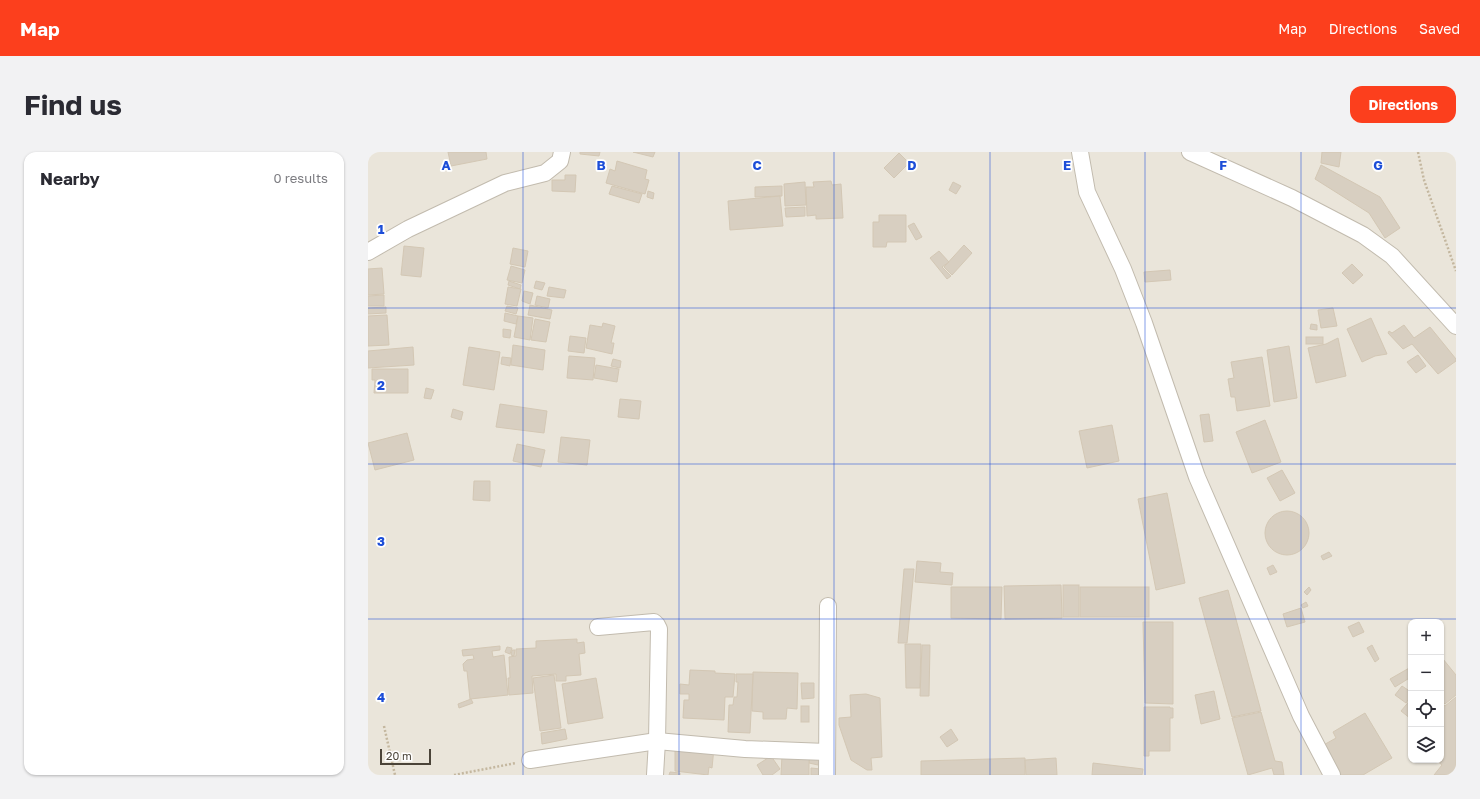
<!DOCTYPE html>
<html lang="en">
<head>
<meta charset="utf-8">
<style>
  body { margin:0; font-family:"Golos Text",sans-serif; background:#f2f2f3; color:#2b2b33 }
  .controls { position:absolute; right:12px; bottom:12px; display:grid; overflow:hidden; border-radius:8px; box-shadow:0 1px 3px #0004 }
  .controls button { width:36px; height:36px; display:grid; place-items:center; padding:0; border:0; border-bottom:1px solid #e1e1e2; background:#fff; color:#2b2b33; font:20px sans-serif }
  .scale { position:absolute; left:12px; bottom:10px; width:51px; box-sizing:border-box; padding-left:4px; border:2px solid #4b4439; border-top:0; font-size:11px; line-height:14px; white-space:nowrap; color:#4b4439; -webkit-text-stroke:3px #fff; paint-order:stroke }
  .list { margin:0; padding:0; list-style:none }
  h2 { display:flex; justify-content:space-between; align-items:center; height:52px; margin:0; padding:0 16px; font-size:17px }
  h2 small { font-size:13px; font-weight:400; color:#7c7c81 }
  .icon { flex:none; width:22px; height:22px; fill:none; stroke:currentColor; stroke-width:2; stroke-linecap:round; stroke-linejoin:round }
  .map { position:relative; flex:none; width:1088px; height:623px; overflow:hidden; border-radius:12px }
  header { display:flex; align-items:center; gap:24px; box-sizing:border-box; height:56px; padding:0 20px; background:#fc3f1d; color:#fff }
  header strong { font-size:19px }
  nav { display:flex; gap:22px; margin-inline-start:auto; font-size:14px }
  .intro { display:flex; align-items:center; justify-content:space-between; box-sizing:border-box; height:96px; padding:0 24px }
  h1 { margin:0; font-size:28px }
  .button { padding:10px 18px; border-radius:12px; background:#fc3f1d; color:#fff; font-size:14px; font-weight:700 }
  main { display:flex; gap:24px; padding:0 24px }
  aside { flex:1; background:#fff; border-radius:12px; box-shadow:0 1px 3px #0004 }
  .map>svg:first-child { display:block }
  .residential { fill:#eae5da; fill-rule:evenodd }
  .building { fill:#d8cfc1; stroke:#d3c7b4 }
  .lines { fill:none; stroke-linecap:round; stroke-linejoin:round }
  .minor-casing { stroke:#c2bbae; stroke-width:18 }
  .path { stroke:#c4b79f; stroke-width:2.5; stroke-dasharray:2 2; stroke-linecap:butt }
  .minor { stroke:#fff; stroke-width:16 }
  .grid { fill:none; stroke:#1d4ed8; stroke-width:1; stroke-opacity:0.55 }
  .grid-label { font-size:13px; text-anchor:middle; font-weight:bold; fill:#1d4ed8; stroke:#fff; stroke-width:3.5; stroke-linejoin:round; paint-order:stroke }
</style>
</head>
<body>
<header>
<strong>Map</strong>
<nav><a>Map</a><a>Directions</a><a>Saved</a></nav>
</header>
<div class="intro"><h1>Find us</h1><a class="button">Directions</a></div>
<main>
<aside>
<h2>Nearby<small>0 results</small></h2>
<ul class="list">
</ul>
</aside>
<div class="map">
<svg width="1088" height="623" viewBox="0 0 1088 623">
  <rect width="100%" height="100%" fill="#f6f3ec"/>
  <path class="residential" d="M0 0H1088V623H0ZM1043 470H1073V608H1043Z"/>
  <g class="building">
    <polygon points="80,0 118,0 119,7 83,14"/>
    <polygon points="212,0 232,0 231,4 212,2"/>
    <polygon points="265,0 287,0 285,5"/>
    <polygon points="954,0 973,0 971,15 953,11"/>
    <polygon points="531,1 541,11 526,26 516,16"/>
    <polygon points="249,9 279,18 277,27 281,28 277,42 238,31 242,17 247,19"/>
    <polygon points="953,13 1012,45 1032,76 1017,86 1001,61 947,27"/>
    <polygon points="197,23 208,23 207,40 184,39 184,28 197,28"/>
    <polygon points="463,29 464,33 473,32 475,66 448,67 448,63 439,64 438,35 446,35 445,30"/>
    <polygon points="437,30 438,53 417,54 416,32"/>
    <polygon points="585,30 593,34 588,42 581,38"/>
    <polygon points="244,34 274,42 271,51 241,42"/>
    <polygon points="414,34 414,44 387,45 387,35"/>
    <polygon points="280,39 286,41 285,47 279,45"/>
    <polygon points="412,44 415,74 362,78 360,49"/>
    <polygon points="437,55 437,64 418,65 417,56"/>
    <polygon points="511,63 538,63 538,90 519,90 518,95 505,95 505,70 511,70"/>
    <polygon points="546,71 554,85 548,88 540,74"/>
    <polygon points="596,93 604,101 584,123 576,115"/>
    <polygon points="36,94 56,96 53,125 33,123"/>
    <polygon points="145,96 160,99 157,115 142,112"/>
    <polygon points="571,99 581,110 574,115 583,124 579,127 562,106"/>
    <polygon points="984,112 995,123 985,132 974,121"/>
    <polygon points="143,114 157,118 154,131 139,128"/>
    <polygon points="14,116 16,142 0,143 0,117"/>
    <polygon points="802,118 803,128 777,130 776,120"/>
    <polygon points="141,129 153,133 152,137 140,133"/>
    <polygon points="168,129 177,131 174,138 166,136"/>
    <polygon points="140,135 153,137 149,154 137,152"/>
    <polygon points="181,135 198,138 196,146 179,144"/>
    <polygon points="156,139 165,141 162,152 154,149"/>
    <polygon points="16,143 16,154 0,154 0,144"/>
    <polygon points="169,144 182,147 180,156 167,153"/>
    <polygon points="162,153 184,158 182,167 160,163"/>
    <polygon points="139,154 150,156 148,162 137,159"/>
    <polygon points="18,155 18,161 0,162 0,156"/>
    <polygon points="965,156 969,174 953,176 950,158"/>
    <polygon points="137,161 150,164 148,172 136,169"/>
    <polygon points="19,163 21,193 0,194 0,164"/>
    <polygon points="150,164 165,166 162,188 146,185"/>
    <polygon points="1003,166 1019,202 1007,204 994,210 979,177"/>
    <polygon points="167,167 182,170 178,190 163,188"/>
    <polygon points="235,171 247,174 243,191 246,191 244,202 218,196 222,173 234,175"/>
    <polygon points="943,172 949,173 949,178 942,177"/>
    <polygon points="1036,173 1046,186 1062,175 1088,207 1088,209 1070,222 1044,192 1035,197 1020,181 1021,179 1024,181"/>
    <polygon points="135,177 143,178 142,186 135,185"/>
    <polygon points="202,184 218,186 216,201 200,199"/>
    <rect x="938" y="185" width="17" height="7"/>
    <polygon points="970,186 978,224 948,231 940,196 958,192"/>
    <polygon points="145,193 177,198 175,218 143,213"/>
    <polygon points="921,194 929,246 906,250 899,198"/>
    <polygon points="45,195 46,213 0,216 0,199"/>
    <polygon points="101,195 132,200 126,238 95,233"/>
    <polygon points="1050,203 1058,214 1048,221 1039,210"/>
    <polygon points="201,204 227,206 225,228 199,226"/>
    <polygon points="134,205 143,206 142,214 133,212"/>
    <polygon points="894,205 902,254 869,259 867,245 863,245 860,227 866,226 863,210"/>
    <polygon points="245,207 253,209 252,216 243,214"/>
    <polygon points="228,213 251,217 249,230 226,226"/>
    <polygon points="4,217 40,217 40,241 6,241 7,228 4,228"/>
    <polygon points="58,236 66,238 63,247 56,246"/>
    <polygon points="252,247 273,249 271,267 250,265"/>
    <polygon points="132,252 179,259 176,281 128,275"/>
    <polygon points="85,257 95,260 93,268 83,265"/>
    <polygon points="841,262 845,289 836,290 832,263"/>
    <polygon points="897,268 913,310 884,321 868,280"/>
    <polygon points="744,273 751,309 719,316 711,279"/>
    <polygon points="39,281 46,308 7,318 0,291"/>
    <polygon points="193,285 222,288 219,313 190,310"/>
    <polygon points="149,292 177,298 173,315 145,309"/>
    <polygon points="914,318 927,341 912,349 899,326"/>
    <polygon points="106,329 122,329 122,349 105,348"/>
    <polygon points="799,341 817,431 788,438 770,347"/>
    <circle cx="919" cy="381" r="22"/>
    <polygon points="961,400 964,404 955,408 953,404"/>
    <polygon points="549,409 573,411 572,420 585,421 584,433 547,430"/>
    <polygon points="905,413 909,420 902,423 899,416"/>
    <polygon points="536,417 546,417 539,491 530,491"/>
    <polygon points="693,433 694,466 637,467 636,434"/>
    <rect x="695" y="433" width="16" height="32"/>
    <polygon points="583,435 634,435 633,467 583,466"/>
    <rect x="712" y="435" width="69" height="30"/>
    <polygon points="941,435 943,438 939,443 936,440"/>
    <polygon points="860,438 893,559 864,565 831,446"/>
    <polygon points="938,450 940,454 935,456 933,453"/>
    <polygon points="933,456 937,470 919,475 915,462"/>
    <polygon points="775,470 805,470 805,552 777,551"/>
    <polygon points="991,470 996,480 985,485 980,475"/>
    <polygon points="209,487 209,491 216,490 217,501 211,502 213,523 198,524 198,529 188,529 188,522 164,524 165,541 141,543 140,526 142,526 141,505 148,504 148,497 168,496 168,489"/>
    <polygon points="537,492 553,492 552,536 538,536"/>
    <polygon points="554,493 562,493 561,544 552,544"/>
    <polygon points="1004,493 1011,507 1007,510 999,496"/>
    <polygon points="132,494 132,498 124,499 125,505 136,503 140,543 102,547 99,519 96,519 95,512 99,508 106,507 105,503 95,504 94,498"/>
    <polygon points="139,495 144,496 142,502 137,500"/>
    <polygon points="144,498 147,498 146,504 143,503"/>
    <polygon points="1075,507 1088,523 1088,543 1077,552 1073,548 1073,508"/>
    <polygon points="1043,515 1043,525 1027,535 1022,527"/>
    <polygon points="322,518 347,519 347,521 367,522 365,545 357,545 356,568 315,566 316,548 321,548 321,542 312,542 312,532 321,533"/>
    <polygon points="385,520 430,521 429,557 419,556 418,567 395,567 395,560 384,559"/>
    <polygon points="368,522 385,522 382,581 360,580 361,553 365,553 366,545 369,545 370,530 368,530"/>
    <polygon points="186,523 193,576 172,579 165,526"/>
    <polygon points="228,526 235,566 200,572 194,532"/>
    <polygon points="433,531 446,531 446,546 434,547"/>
    <polygon points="1034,534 1043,540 1043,544 1038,551 1027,543"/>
    <polygon points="846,539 852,567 833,572 827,543"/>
    <polygon points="498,542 512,546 514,605 503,606 504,618 499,618 483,608 471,573 471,566 483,565 482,543"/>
    <polygon points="1088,545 1088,623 1066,623 1074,613 1068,608 1073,608 1073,551 1077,554"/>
    <polygon points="103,547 105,551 91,556 90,552"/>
    <polygon points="1043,547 1043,567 1033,559"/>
    <rect x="433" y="554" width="8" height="16"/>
    <polygon points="776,555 802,555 802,556 805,556 805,566 802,566 802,599 781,599 781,604 776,604"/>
    <polygon points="893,560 907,609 914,610 916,623 906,623 904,616 880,623 864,566"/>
    <polygon points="997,561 1024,606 995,623 969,623 952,595 968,586 965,580"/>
    <polygon points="197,577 199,587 174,592 173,581"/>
    <polygon points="583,577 590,588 579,595 572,585"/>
    <polygon points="307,592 346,596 344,616 341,615 340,623 307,619"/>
    <polygon points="443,600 452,601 450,613 441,611"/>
    <polygon points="414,603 441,603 441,623 413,623"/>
    <polygon points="403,604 412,617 404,623 395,623 389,613"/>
    <polygon points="657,606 657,623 553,623 553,609"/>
    <polygon points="688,606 689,623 658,623 657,608"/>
    <polygon points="725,611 775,617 774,623 724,623"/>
    <polygon points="443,616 453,617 453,623 443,623"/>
    <polygon points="302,620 312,621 312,623 301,623"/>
  </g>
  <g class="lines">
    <defs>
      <g id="minor">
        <polyline points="712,0 719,40 755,117 776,171 829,325 933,564 964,623"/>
        <polyline points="822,0 924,46 995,83 1024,104 1088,174"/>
        <polyline points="0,100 40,77 137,31 177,21 192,9 194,0"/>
        <polyline points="230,475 286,470 289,473 291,477 289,589 287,623"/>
        <polyline points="162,608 289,589 377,597 459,600"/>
        <polyline points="459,623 460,454"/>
      </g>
    </defs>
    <use href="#minor" class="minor-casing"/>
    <g class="path">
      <polyline points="1050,0 1056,28 1088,119"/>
      <polyline points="16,574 27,623"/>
      <polyline points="86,623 148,611"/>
    </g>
    <use href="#minor" class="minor"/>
  </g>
  <path class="grid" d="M155 0V623M311 0V623M466 0V623M622 0V623M777 0V623M933 0V623M0 156H1088M0 312H1088M0 467H1088"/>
  <g class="grid-label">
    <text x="78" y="18">A</text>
    <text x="233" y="18">B</text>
    <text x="389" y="18">C</text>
    <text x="544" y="18">D</text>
    <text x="699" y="18">E</text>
    <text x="855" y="18">F</text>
    <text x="1010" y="18">G</text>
    <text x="13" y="82">1</text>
    <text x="13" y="238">2</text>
    <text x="13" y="394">3</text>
    <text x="13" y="550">4</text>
  </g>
</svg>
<div class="controls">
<button>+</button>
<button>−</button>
<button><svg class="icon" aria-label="locate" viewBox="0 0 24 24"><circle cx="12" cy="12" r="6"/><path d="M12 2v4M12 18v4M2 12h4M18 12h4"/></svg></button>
<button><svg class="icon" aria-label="layers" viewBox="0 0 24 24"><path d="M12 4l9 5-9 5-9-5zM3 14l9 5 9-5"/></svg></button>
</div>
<div class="scale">20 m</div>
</div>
</main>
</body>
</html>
